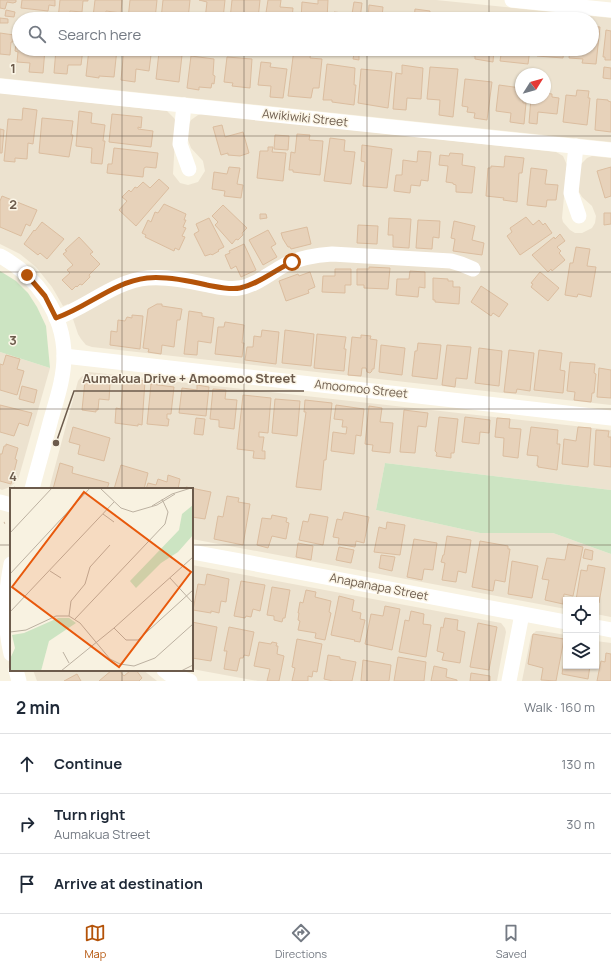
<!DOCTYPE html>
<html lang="en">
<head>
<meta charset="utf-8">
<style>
  body { margin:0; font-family:Manrope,sans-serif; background:#f2f2f3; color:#1f2937 }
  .controls { position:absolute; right:12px; bottom:12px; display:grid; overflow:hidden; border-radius:0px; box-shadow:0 1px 3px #0004 }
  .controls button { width:36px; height:36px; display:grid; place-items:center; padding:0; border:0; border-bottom:1px solid #e0e1e3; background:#fff; color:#1f2937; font:20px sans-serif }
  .compass { position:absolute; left:515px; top:68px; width:36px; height:36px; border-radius:50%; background:#fff; box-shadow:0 1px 3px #0004; rotate:53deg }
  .stop { position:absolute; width:12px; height:12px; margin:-9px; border:3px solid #b45309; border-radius:50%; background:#fff }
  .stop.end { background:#b45309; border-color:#fff; box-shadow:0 1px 4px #0008 }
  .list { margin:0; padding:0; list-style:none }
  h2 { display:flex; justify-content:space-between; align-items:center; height:52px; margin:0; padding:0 16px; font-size:17px }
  h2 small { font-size:13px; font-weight:400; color:#747a83 }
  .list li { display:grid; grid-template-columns:26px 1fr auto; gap:12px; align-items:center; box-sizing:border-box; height:60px; padding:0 16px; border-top:1px solid #e0e1e3 }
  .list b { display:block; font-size:15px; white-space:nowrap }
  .list p { margin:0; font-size:13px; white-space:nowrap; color:#747a83 }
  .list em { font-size:13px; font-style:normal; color:#747a83 }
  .icon { flex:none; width:22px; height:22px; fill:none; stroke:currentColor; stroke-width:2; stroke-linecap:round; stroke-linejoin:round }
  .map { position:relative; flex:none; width:611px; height:681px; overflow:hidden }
  .search { position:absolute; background:#fff; box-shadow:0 1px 3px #0004; left:12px; right:12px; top:12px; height:44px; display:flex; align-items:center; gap:10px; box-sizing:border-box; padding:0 14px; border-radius:22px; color:#747a83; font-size:15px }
  .sheet { height:232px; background:#fff }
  nav { display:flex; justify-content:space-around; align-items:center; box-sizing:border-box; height:56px; border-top:1px solid #e0e1e3; background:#fff; font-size:11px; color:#747a83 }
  nav a { display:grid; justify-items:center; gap:2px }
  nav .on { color:#b45309 }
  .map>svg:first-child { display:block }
  .residential { fill:#ece2cf; fill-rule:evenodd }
  .green { fill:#cce4c2 }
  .building { fill:#e7d2ba; stroke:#dbbd9f }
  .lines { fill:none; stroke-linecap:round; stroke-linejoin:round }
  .path { stroke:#ceb8a0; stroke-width:2; stroke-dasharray:1 3; stroke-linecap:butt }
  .minor { stroke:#fff; stroke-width:15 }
  .route { stroke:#b45309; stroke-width:5 }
  .grid { fill:none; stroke:#6c5b4c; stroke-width:1; stroke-opacity:0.55 }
  .labels { text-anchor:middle; stroke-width:3; stroke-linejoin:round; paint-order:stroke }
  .street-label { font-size:12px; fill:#6c5b4c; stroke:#fcf6e7 }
  .inset-road { fill:none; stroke:#bcb1a1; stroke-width:1 }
  .view { fill:#e8590c; fill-opacity:0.15; stroke:#e8590c; stroke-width:2 }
  .inset-edge { fill:none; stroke:#6c5b4c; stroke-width:2 }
  .grid-label { font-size:13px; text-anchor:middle; font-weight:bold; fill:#6c5b4c; stroke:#fcf6e7; stroke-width:3; stroke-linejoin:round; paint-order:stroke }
  .leader { fill:none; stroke:#6c5b4c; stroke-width:1.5 }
  .callout-dot { fill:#6c5b4c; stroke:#fcf6e7; stroke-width:1.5 }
  .callout-label { font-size:13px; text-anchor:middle; font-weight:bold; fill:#6c5b4c; stroke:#fcf6e7; stroke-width:3; stroke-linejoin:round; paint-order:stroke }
</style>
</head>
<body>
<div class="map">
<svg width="611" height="681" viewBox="0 0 611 681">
  <rect width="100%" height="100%" fill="#f8f2e1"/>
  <g class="residential">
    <path d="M0 0H436L611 18V142L0 78ZM19 19H592V49H19ZM521 74H545V98H521Z"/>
    <polygon points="0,93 167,111 174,118 176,122 173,174 180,183 188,185 198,182 205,171 203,161 191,148 187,137 189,124 191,120 198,115 202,114 556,152 563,156 567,165 562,218 563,222 570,230 575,233 582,233 592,228 595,223 596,216 592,206 582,197 579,192 578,185 580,165 587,158 592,156 611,158 611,405 92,347 86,345 81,339 78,334 68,304 63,306 52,287 36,267 20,254 0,244"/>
    <polygon points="0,352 50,368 18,480 10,487 2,490 0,489"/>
    <polygon points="89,372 611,430 611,490 385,463 376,510 480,533 553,533 611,554 611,617 596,614 596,600 566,600 566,609 192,539 192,489 49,489 78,381 81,377"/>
    <polygon points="192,565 501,623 505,628 506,632 497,681 258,681 192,669"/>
    <polygon points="536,631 542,631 566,635 566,666 596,666 596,641 611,643 611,681 522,681 531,636"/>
    <polygon points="33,670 143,670 157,681 37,681"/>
  </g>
  <g class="green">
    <polygon points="0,271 16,281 28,293 37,307 46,326 50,368 0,352"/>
    <polygon points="385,463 611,490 611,554 553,533 480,533 376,510"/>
  </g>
  <g class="building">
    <polygon points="0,0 16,0 16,2 13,3 7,2 5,9 0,8"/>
    <polygon points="22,0 55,0 55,6 49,5 48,11 21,8"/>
    <polygon points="60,0 88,0 88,1 83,1 82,12 70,11 69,19 58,19"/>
    <polygon points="95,0 122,0 121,13 106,11 105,18 93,17"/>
    <polygon points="130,0 157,0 155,19 128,19"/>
    <polygon points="163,0 190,0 188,19 161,19"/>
    <polygon points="199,0 225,0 223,19 205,19 207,2"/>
    <polygon points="232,0 260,0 258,19 230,19"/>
    <polygon points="268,0 281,0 280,7 293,8 292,19 265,19"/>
    <polygon points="318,0 328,0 327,19 301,19 302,2 318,4"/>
    <polygon points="354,2 362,3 360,19 333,19 334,12 352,14"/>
    <polygon points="369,5 383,7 382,17 395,19 368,19"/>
    <polygon points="415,9 430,11 429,19 414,19"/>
    <polygon points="6,10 15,12 14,17 5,16"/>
    <polygon points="440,15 457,17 457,19 440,19"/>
    <polygon points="0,18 8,19 8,23 0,23"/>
    <polygon points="592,26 600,27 596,64 582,63 583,59 569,58 570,49 592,49"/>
    <polygon points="606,30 611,31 611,60 605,60 605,57 603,57"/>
    <polygon points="0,33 14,35 13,42 11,42 10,55 0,54"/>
    <polygon points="17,37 19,38 19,49 45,49 43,73 29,72 30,63 17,62 18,52 15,51"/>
    <polygon points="56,49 83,49 81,65 68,65 67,74 54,73"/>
    <polygon points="89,49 117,49 114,77 99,76 99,78 86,76"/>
    <polygon points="124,49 143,49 143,52 145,53 145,54 151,55 149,71 136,69 135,82 121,80"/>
    <polygon points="294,49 311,50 310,58 322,59 319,88 313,88 311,98 288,96"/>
    <polygon points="435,49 458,49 458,52"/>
    <polygon points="467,49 494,49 493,62 475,59 475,56 467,55"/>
    <polygon points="502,49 530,49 528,64 500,61"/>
    <polygon points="538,49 564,49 563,58 537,56"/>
    <polygon points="159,52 182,55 179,82 156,79"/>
    <polygon points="354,54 359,55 359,60 353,59"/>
    <polygon points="191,56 214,59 213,75 215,76 214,84 212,83 211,88 199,87 199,90 187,88"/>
    <polygon points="227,57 252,59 250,88 232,86 233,83 224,82"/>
    <polygon points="261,62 271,63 270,67 287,69 283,98 270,97 271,86 258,85"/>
    <polygon points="327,64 355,68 354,85 356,85 354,105 332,102 332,100 323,100"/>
    <polygon points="402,65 423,68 421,99 407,98 406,110 393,109 396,73 402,74"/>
    <polygon points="430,67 458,69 453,117 439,115 440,100 427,99"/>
    <polygon points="604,67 611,68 611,79 603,78"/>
    <polygon points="361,69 392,72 388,108 358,103"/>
    <polygon points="465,79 492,82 487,120 474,118 475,113 467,112 468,107 462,106"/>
    <polygon points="499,85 521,88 521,98 523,98 523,103 526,103 524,124 510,122 511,113 496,111"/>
    <polygon points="577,90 589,91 588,98 590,98 587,125 563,122 566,95 576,96"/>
    <polygon points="545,93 552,94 552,97 559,98 557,114 538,112 537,124 529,123 531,98 545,98"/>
    <polygon points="597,99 608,100 608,101 611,102 611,132 595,130"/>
    <polygon points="23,108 37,110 33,144 28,143 27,159 15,158 15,162 4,161 8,119 22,120"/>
    <polygon points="79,111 92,113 91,123 105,125 103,141 105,141 102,164 91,163 92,148 76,146"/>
    <polygon points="112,114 142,117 141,128 138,127 138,129 153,131 151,147 109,142"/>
    <polygon points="42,118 73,121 71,135 73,135 69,157 39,153"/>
    <polygon points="222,125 225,137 243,132 249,153 240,156 228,155 228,153 221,155 213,127"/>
    <polygon points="0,129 4,130 2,153 0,153"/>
    <polygon points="297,134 310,135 309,140 323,141 320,175 293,172 293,170 289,170 291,152 295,153"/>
    <polygon points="275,135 289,136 288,150 274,149"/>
    <polygon points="330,138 345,140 344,151 355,152 351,184 324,181"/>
    <polygon points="362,145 392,149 387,188 363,186 365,162 361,161"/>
    <polygon points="268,147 273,147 272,152 286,153 283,181 257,178 260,151 268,151"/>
    <polygon points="114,148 158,153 156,168 146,167 144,168 143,177 107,173 108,164 112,164"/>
    <polygon points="418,151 431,152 428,181 421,180 420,186 411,185 410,193 394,191 396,175 402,175 403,160 417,162"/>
    <polygon points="450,153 463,154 462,165 475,167 472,193 456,192 456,185 453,184 453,183 446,182 448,166 439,165 440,155 449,156"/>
    <polygon points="505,156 524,158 522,173 519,173 517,202 503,200 504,198 486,196 488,168 491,168 491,166 504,167"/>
    <polygon points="229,167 240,168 237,184 243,185 241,198 224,196 225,191 212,189 214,172 227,174"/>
    <polygon points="611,167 611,196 605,198 597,171"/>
    <polygon points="531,168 547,170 545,184 558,185 556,200 547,200 546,207 527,205"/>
    <polygon points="159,179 169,188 136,226 119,210 127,201 122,197 129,190 131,192 135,187 137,188 143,182 150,188"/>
    <polygon points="2,196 37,210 30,226 26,224 21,236 0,227 0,201"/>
    <polygon points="164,204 186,214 184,220 186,220 183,227 186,228 182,236 185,237 179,250 175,248 174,251 145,237 146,235 142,233 148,220 151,222 155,212 158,213"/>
    <polygon points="223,205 247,228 242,233 243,235 238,240 236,239 232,244 215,225 218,222 212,216"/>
    <polygon points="604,213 611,213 611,224 604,225"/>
    <polygon points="260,214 266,214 267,218 260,219"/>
    <polygon points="526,217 533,225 539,220 543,225 545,223 552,233 520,255 507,236 512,232 510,228"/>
    <polygon points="209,218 224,247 218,250 219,251 212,255 211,254 205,256 194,234 199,231 196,224"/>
    <polygon points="389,218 411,219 409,248 393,247 393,235 388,235"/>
    <polygon points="418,220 440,221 439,238 433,237 432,249 416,248"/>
    <polygon points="454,221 475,226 472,240 484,243 482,255 453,251 455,239 451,238"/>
    <polygon points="42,222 64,239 47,259 40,253 38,255 24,244 34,230 35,231"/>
    <polygon points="358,225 378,226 377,244 357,243"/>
    <polygon points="307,227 311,244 291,249 290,247 288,247 283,239 281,233"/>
    <polygon points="268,230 276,244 271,247 277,257 263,265 249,240"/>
    <polygon points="560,234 565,241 557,247 561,251 559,253 565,260 552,271 551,269 548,272 532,255 554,237 555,239"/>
    <polygon points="79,237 93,252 90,254 100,264 89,275 90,277 82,285 80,284 77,287 76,286 72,290 62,280 70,273 67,270 73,265 63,254 67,251 65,250"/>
    <polygon points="244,244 256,270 241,277 236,266 231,269 225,255 230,253 229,251"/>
    <polygon points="576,247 590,249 587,266 596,267 591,297 578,294 577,297 565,295 570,263 573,263"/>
    <polygon points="369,267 390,268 388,289 364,288 364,285 357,285 357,269 369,269"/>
    <polygon points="335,269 351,269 351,285 345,285 345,293 322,292 323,276 335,276"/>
    <polygon points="410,271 425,272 425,288 419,287 418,297 396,295 397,279 409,279"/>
    <polygon points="310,272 315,287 308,290 309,293 286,301 279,281 298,274 299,276"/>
    <polygon points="540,272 559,288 548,301 531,287 533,284 531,283"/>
    <polygon points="433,278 448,279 448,281 453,281 453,287 460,287 459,304 435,302 435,300 433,300"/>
    <polygon points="481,286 508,304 499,317 493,313 491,316 471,302"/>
    <polygon points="157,304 162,304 162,306 182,309 180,320 177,320 174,347 162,345 161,354 148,352 149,349 143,348 148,309"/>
    <polygon points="189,311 202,313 202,316 214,318 211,343 198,341 197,355 184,354"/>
    <polygon points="132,315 143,316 140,349 110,345 111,331 117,332 118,320 125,321 127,317 132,318"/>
    <polygon points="225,322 244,325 242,343 244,343 242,357 215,354 218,327 224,327"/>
    <polygon points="262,330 279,332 276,364 245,360 247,347 253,347 254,336 261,337"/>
    <polygon points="285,330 314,334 311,366 282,363"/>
    <polygon points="317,334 346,337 344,349 346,349 344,371 314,368"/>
    <polygon points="361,335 371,336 370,339 377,340 374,369 372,369 372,371 370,373 367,372 366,368 362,368 361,376 348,375 352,337 361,338"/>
    <polygon points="418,343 441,345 437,379 412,376 415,351 417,351"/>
    <polygon points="381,345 405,348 402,375 379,372"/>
    <polygon points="447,345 471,347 467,379 456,378 455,387 442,385"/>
    <polygon points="479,348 502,351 499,386 475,383"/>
    <polygon points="509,350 534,353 530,391 517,389 516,393 504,392"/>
    <polygon points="539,350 562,353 560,370 565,371 563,393 534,390"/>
    <polygon points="6,355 20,359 17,369 24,371 17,395 0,390 0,364 3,365"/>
    <polygon points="570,362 595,364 594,373 596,374 594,393 592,393 591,402 574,400 575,392 567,391"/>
    <polygon points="599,368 611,370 611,398 597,397"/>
    <polygon points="131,379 145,381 142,425 138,424 138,426 115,423 116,408 121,409 123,381 131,382"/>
    <polygon points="85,381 110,384 109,400 99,399 98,410 96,410 96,412 82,410"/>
    <polygon points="151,384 174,387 171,414 167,414 167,419 169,419 168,426 147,424"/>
    <polygon points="197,385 209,387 206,416 179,413 182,388 197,390"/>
    <polygon points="22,386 37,390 34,403 19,399"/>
    <polygon points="213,389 226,390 225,399 237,400 234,429 219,427 219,420 210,419"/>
    <polygon points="243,395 271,398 268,433 259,432 259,437 264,437 262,451 265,451 265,459 253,458 254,451 237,449"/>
    <polygon points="275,399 300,401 297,436 272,433"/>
    <polygon points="305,400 332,403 326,460 324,460 321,490 296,487 306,412 304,412"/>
    <polygon points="0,405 32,413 28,426 19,423 14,436 0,432"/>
    <polygon points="336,405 364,409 361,436 356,435 354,454 331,451 333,432 346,434 347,427 342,427 343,420 334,419"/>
    <polygon points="369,406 382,408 380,422 393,423 390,453 372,451 373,445 365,444"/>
    <polygon points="404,410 428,413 426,427 418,426 415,453 400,452"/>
    <polygon points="439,417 458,419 454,453 451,453 451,458 436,456 437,453 435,451"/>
    <polygon points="465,417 490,420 489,433 480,432 479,444 462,442"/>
    <polygon points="196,418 205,419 203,435 194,434"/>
    <polygon points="497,418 510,419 509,428 521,429 518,458 503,456 504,438 495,437"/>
    <polygon points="73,427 110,438 104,461 78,454 80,445 69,442"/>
    <polygon points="531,427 558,430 557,444 560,444 557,470 538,467 539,466 537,466 538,456 527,455"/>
    <polygon points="578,427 591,428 588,467 562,464 564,439 576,441"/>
    <polygon points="596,430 609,431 608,437 611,437 611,467 594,465"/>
    <polygon points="6,444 18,448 15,459 17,460 11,484 0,481 0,454 2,454 4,446 6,446"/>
    <polygon points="60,463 73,467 72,473 109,483 107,489 53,489"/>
    <polygon points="121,465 148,473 144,489 114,489"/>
    <polygon points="168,475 180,479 178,489 146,489 148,483 156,485 158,479 167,482"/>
    <polygon points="186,487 211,492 205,519 192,517 192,489 186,489"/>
    <polygon points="227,496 239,498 238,502 250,504 243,545 214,539 218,516 223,517"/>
    <polygon points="344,512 369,517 364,543 356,541 355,547 338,544 339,538 333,537 337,519 342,520"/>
    <polygon points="310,514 328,517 323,545 299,540 303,521 308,522"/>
    <polygon points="272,515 287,518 286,522 289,523 286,539 272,536 268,548 257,545 262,518 271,519"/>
    <polygon points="387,522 405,525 400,555 374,552 379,527 386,529"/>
    <polygon points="447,536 471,540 466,573 458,571 456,582 442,580 445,563 441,562 443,555 444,555"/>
    <polygon points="414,539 437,543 433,570 424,569 422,580 407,577"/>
    <polygon points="480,541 508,546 508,549 510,549 505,582 495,580 493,591 472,587"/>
    <polygon points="298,543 313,546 311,560 296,557"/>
    <polygon points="568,544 583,547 573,596 564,594 563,604 545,600 549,580 542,579 547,558 565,560"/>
    <polygon points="339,547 354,550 351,563 336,560"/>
    <polygon points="585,549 593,551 592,560 583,558"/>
    <polygon points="381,555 395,557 392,571 379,568"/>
    <polygon points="512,561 538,566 532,598 508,594"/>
    <polygon points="588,565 605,568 599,603 596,603 596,600 576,600 581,570 587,571"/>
    <polygon points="207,574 229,579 226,602 221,601 219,613 211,611 211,613 193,610 198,584 205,585"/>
    <polygon points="241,581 265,585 260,611 253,609 251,617 246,616 245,618 234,616"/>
    <polygon points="272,587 290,590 285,618 283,618 282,622 274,620 274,616 267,615"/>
    <polygon points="306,590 316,592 315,597 331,601 329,612 331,613 325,640 315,638 316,633 298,630 300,621 298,620 299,613 298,613 300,602 303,603"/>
    <polygon points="339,596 354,600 352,611 361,613 360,619 365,620 360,642 354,641 355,640 331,635"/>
    <polygon points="385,606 400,609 392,650 365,644 371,614 383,616"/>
    <polygon points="411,611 424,614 423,624 431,625 426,657 399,652 405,620 409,621"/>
    <polygon points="445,618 458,620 457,630 465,632 460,663 442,660 444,653 437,651 441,627 443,628"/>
    <polygon points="192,622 217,627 211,661 192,658"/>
    <polygon points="478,623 497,627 489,670 470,667"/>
    <polygon points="229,627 254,632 249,656 244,655 243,658 240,658 237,671 224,669 227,651 224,651"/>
    <polygon points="533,634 564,639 556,681 541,680 543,668 528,664"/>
    <polygon points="297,639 322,644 317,672 313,671 312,677 308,676 308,681 292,681 295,668 292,667"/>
    <polygon points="259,642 271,644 272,642 277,643 276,646 278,646 277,654 284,656 279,681 267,681 270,669 254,666"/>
    <polygon points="606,653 611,654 611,681 597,681 601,661 605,662"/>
    <polygon points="328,655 340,657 340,659 356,662 352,681 333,681 324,679"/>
    <polygon points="565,656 566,656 566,666 590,666 588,679 562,674"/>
    <polygon points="398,657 426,662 424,681 394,681"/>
    <polygon points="363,660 391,665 389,681 361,681"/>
    <polygon points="434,666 447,669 446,677 457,680 457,681 431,681"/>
    <polygon points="112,670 119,670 124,676 131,670 136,670 142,678 139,681 99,681"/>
    <polygon points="471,673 490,676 490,681 470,681"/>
    <polygon points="77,674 81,681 64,681"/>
  </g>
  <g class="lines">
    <g class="path">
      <polyline points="14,487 15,489"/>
      <polyline points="4,523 6,522"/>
    </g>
    <g class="minor">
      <polyline points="512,0 611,10"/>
      <polyline points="0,86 611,150"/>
      <polyline points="184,105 180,144 189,169"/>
      <polyline points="576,146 571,193 579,216"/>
      <path d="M0 256C36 275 64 314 64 356 64 378 57 398 51 419 45 442 38 466 32 489"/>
      <path d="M56 318C88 307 114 281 148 278 167 276 190 281 208 285 218 287 228 290 239 288 255 286 270 273 285 265 299 258 316 255 332 254L451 261 461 264 473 269"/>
      <polyline points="64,356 611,418"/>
      <polyline points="0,502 11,505"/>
      <polyline points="192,552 566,622"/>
      <path d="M11 564C5 594 4 624 11 654"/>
      <polyline points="596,627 611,630"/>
      <polyline points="16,670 19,681"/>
      <polyline points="164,670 169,674 190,681"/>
      <polyline points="509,681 522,614"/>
    </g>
  </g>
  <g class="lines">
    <path class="route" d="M27 275 45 296 56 318C88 307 113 282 147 278 165 276 190 281 207 285 218 287 230 290 240 288 259 284 275 270 292 262"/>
  </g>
  <path class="grid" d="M122 0V19M244 0V19M367 0V19M489 0V19M122 49V489M244 49V681M367 49V681M489 49V681M0 136H611M0 272H611M0 409H611M0 545H11M192 545H611M122 670V681"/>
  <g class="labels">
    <g class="street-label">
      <text transform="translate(305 118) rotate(6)" y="4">Awikiwiki Street</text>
      <text transform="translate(361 389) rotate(6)" y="4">Amoomoo Street</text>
      <text transform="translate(379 587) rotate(11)" y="4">Anapanapa Street</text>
    </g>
  </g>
  <g transform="translate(10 488)">
    <rect width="183" height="183" fill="#f8f2e1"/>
    <path d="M183 17V47L168 64 151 75 126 100 120 93 169 42 172 26ZM48 130H59L66 135 39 153 31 183H0V171L5 160 2 147 14 145Z" fill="#cce4c2"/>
    <path class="inset-road" d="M90 0 111 20 123 24 147 17 165 6M142 18 162 6 181 0M93 26 104 34M0 45 42 0M40 83 51 90M0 86 80 0M160 90 183 115M0 124 104 14M59 128 61 113 75 96 80 79 100 57M65 131 155 36 158 24 152 11M104 140 116 152H128L183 102M0 144 16 142 46 128H59L70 135 100 171 110 176 124 178 145 170 183 136M53 164 59 175M51 183 104 140 183 69M171 183 183 177"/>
    <path class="view" d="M74 4 181 84 109 179 2 99Z"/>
    <rect width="183" height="183" class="inset-edge"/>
  </g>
  <g class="grid-label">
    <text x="13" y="73">1</text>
    <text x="13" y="209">2</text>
    <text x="13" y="345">3</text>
    <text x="13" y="481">4</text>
  </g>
  <path class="leader" d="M56 443L74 391H304"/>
  <circle class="callout-dot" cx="56" cy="443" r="4"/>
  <g class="callout-label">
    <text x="189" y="383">Aumakua Drive + Amoomoo Street</text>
  </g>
</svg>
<div class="controls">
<button><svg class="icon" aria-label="locate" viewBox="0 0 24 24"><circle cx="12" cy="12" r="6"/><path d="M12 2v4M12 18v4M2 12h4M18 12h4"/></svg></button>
<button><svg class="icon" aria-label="layers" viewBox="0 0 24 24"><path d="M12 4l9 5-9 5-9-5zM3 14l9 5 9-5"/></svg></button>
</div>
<svg class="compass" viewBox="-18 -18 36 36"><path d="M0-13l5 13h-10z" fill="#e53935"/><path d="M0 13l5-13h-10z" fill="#747a83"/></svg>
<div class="stop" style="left:292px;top:262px"></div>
<div class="stop end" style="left:27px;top:275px"></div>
<div class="search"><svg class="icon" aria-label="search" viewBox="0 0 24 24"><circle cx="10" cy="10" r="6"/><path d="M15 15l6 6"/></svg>Search here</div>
</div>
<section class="sheet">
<h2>2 min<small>Walk · 160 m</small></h2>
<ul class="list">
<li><svg class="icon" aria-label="ahead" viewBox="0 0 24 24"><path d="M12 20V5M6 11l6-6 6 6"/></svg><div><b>Continue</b></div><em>130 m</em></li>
<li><svg class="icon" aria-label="right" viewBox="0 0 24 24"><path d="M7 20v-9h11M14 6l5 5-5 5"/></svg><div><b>Turn right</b><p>Aumakua Street</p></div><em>30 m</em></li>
<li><svg class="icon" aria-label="arrive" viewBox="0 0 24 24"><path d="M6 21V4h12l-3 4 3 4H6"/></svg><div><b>Arrive at destination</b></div></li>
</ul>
</section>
<nav>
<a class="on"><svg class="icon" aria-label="map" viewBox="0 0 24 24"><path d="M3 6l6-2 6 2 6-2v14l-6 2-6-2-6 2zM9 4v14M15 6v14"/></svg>Map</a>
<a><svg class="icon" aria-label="directions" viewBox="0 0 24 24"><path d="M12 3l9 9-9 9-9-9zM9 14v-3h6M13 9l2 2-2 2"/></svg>Directions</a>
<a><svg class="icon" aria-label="saved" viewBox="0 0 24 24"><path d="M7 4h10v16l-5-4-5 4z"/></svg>Saved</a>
</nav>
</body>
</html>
